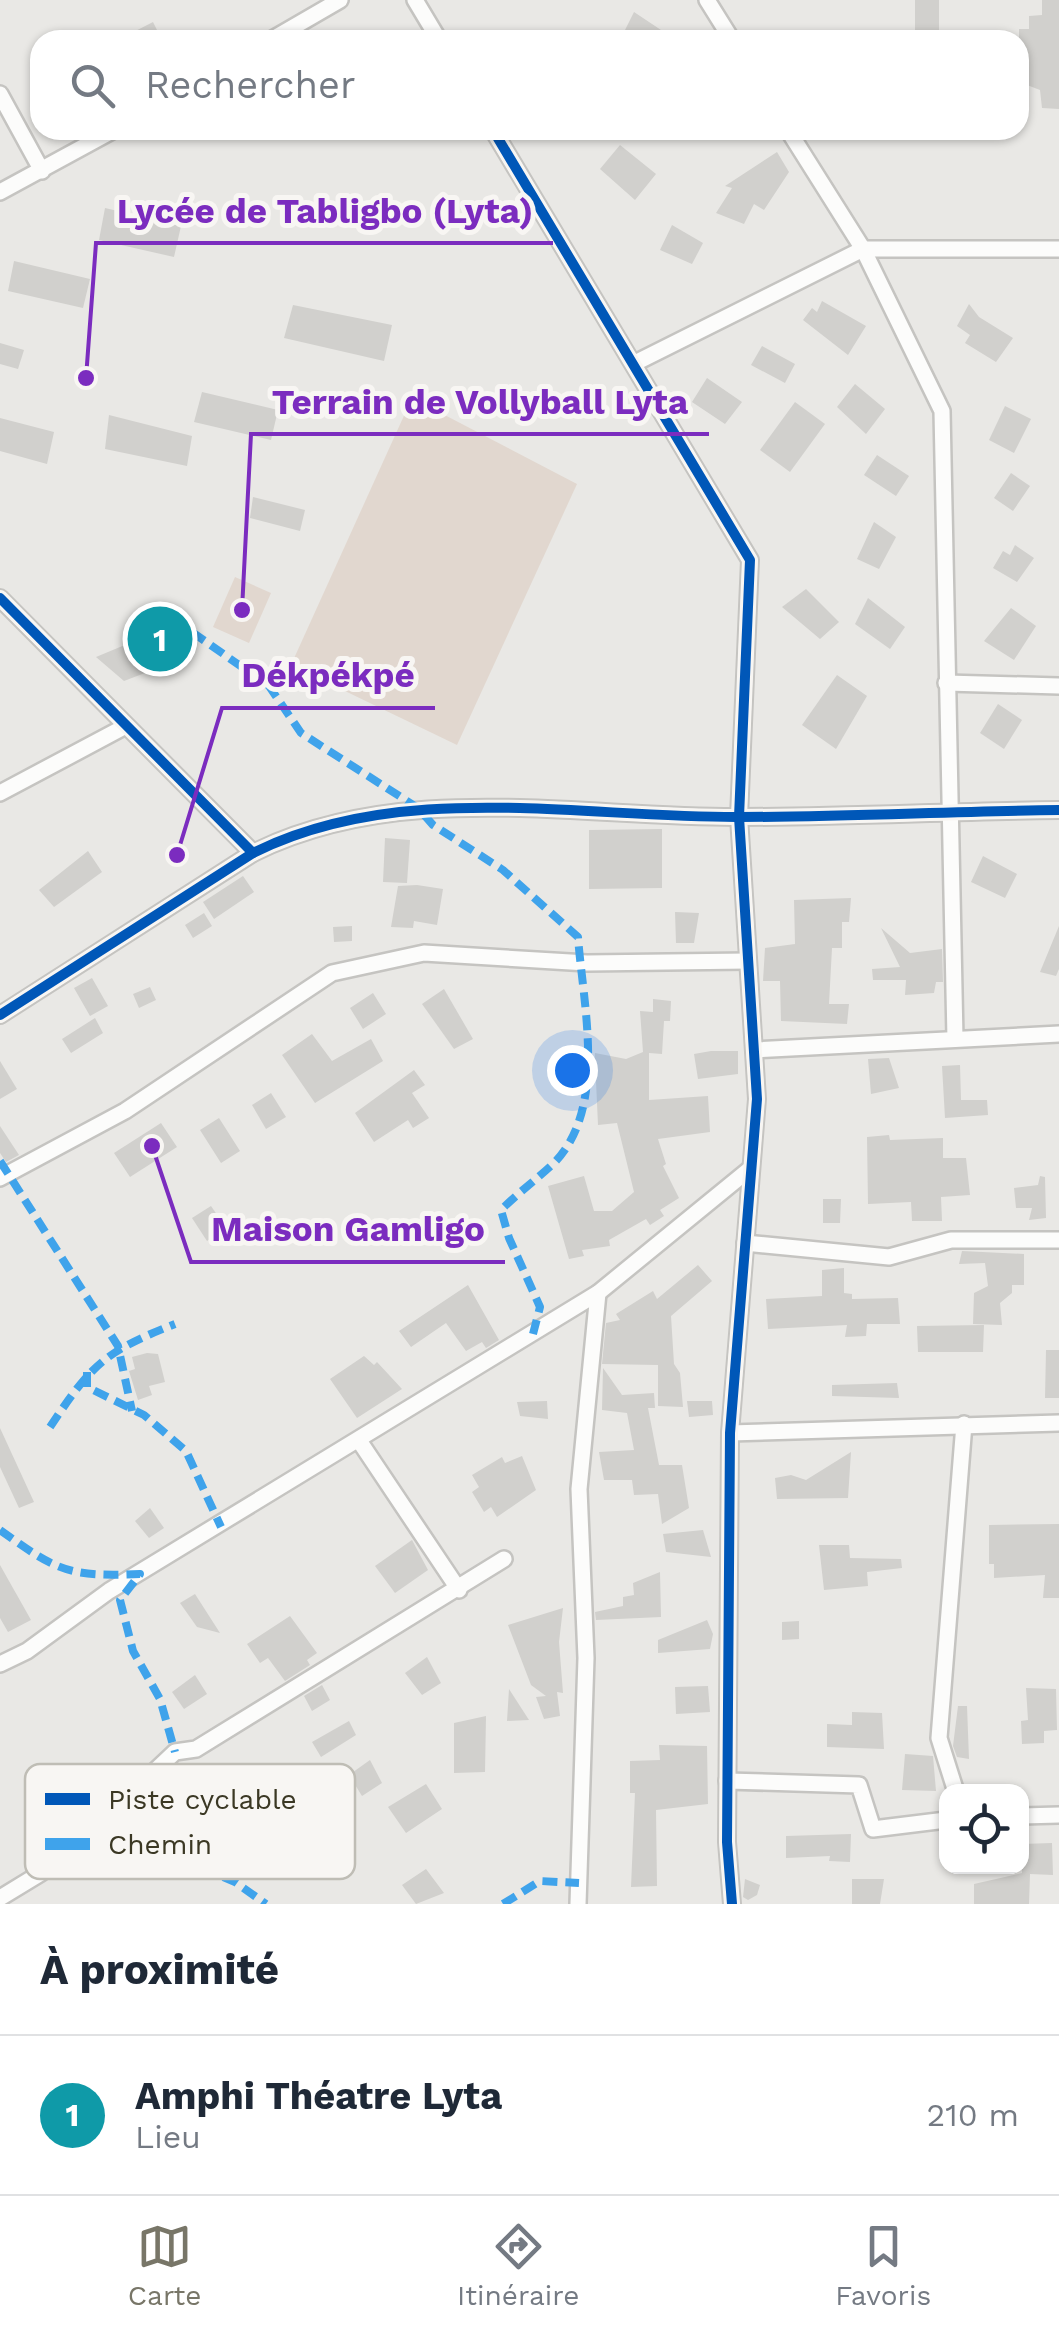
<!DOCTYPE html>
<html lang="fr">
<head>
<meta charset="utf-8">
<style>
  body { margin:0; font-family:"Work Sans",sans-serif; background:#f6f6f7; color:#1f2937 }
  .controls { position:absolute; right:30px; bottom:30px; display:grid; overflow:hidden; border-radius:20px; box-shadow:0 2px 8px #0004 }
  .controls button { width:90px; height:90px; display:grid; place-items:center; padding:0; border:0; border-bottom:2px solid #e0e1e3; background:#fff; color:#1f2937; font:50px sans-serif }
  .you { position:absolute; left:572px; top:1070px; width:35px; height:35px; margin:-25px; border:8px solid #fff; border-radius:50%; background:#1a73e8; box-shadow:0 0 0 15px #1a73e833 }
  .badge { display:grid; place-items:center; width:65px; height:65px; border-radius:50%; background:#787668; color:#fff; font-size:32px; font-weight:700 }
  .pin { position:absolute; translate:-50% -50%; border:5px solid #fff; box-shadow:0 2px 10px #0006 }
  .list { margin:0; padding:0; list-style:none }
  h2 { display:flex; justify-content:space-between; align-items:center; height:130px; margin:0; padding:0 40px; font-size:42px }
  h2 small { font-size:32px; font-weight:400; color:#747a83 }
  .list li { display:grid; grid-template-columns:65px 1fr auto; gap:30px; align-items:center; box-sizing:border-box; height:160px; padding:0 40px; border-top:2px solid #e0e1e3 }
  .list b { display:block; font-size:38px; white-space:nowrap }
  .list p { margin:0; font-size:32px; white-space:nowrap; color:#747a83 }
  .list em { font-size:32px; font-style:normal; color:#747a83 }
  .icon { flex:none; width:55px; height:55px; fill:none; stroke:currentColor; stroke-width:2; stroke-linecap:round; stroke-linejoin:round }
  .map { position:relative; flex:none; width:1059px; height:1904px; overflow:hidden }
  .search { position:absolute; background:#fff; box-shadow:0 2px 8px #0004; left:30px; right:30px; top:30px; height:110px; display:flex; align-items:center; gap:25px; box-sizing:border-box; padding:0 35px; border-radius:30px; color:#747a83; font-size:38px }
  .sheet { height:290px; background:#fff }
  nav { display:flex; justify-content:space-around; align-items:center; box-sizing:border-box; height:140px; border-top:2px solid #e0e1e3; background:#fff; font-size:28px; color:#747a83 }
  nav a { display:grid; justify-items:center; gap:5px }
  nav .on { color:#787668 }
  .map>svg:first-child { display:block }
  .green { fill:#e1d7cf }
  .building { fill:#d1d0cd }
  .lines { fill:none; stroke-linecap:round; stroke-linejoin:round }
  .street-casing { stroke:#c5c4c1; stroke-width:20 }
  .street { stroke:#fcfcfb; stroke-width:15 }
  .quiet { stroke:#3fa3eb; stroke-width:8; stroke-dasharray:15 8; stroke-linecap:butt }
  .cycleway-casing { stroke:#f8f6f3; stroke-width:16 }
  .cycleway { stroke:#0057b8; stroke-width:10 }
  .key { fill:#f8f6f3; stroke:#bfbdb5; stroke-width:2.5 }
  .key-label { font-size:28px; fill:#3b3824 }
  .leader { fill:none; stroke:#7b2cbf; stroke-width:4 }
  .callout-dot { fill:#7b2cbf; stroke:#f8f6f3; stroke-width:4 }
  .callout-label { font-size:35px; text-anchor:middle; font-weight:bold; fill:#7b2cbf; stroke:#f8f6f3; stroke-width:10; stroke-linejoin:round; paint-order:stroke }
</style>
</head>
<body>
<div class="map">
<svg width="1059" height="1904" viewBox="0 0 1059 1904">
  <rect width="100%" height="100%" fill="#e9e8e5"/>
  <g class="green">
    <polygon points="412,398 577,484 457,745 291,665"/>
    <polygon points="235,577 271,593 249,643 213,627"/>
  </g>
  <g class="building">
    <rect x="915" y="0" width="24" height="40"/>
    <polygon points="1042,0 1059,0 1059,109 1042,108 1040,90 1019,82 1019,29 1029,29 1029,16 1042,15"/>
    <polygon points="634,12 661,30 655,40 620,40"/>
    <polygon points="153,22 162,40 118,40"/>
    <polygon points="620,145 656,174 635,200 600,169"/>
    <polygon points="777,152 789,172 764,210 754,204 744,224 716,213 732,188 725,186"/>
    <polygon points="105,208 181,226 174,257 99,240"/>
    <polygon points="672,225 703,243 692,264 660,250"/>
    <polygon points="14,261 90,279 83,308 8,291"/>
    <polygon points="822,301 866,326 848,355 803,320 812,308 817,312"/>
    <polygon points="969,304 979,317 1013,338 996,362 965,343 970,335 957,326"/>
    <polygon points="293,305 392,325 384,361 284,338"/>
    <polygon points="0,343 24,350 18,369 0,364"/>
    <polygon points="762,346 795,364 785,383 751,365"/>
    <polygon points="707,378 742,402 725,424 692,402"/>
    <polygon points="855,384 885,409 866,434 837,407"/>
    <polygon points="202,392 278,410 271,440 194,422"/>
    <polygon points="795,402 825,424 790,472 760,450"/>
    <polygon points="1005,406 1031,419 1014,453 989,440"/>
    <polygon points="109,415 192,436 187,466 105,449"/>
    <polygon points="0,418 54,432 47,464 0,451"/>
    <polygon points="877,455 909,476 896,496 864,475"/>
    <polygon points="1011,473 1030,486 1013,511 994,498"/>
    <polygon points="253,497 305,510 300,531 250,518"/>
    <polygon points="874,522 896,537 879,569 857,559"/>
    <polygon points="1015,545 1034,558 1017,582 993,568 1003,551 1010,555"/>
    <polygon points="806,589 839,622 820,639 782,607"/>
    <polygon points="868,598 905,627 890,649 855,624"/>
    <polygon points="1011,608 1036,626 1014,660 984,641"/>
    <polygon points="180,622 184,658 124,681 96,657"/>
    <polygon points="837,675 867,696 836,749 802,725"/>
    <polygon points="998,704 1022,720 1004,749 980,733"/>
    <polygon points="662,829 662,888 589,889 589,830"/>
    <polygon points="385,838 410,840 407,883 383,882"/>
    <polygon points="88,851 102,872 54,907 39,890"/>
    <polygon points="983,856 1017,874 1005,898 971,882"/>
    <polygon points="243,876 254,892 214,919 203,902"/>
    <polygon points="417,885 443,889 437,925 414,921 413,928 391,927 398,886"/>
    <polygon points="851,898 849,922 842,922 842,948 832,948 829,1004 849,1004 847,1024 781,1021 780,981 763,981 765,948 795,944 794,900"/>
    <polygon points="675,912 699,913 694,943 676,943"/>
    <polygon points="204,913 212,926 193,938 185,925"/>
    <polygon points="352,926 352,941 334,942 333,927"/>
    <polygon points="1059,926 1059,969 1056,976 1040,972"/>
    <polygon points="881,928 910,953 942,949 943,982 936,982 934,993 905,995 906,980 873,980 872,969 900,967"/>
    <polygon points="92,978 108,1006 90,1016 74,988"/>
    <polygon points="150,987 156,1000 139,1008 133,994"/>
    <polygon points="444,989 473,1039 454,1049 422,1004"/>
    <polygon points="373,993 386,1014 363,1029 350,1008"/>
    <polygon points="653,999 671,1001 670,1021 664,1021 662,1054 649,1053 649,1100 708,1096 710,1132 658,1139 666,1164 663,1166 679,1198 660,1210 664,1216 650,1225 646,1219 609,1240 610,1246 582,1250 584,1256 569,1259 548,1186 584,1176 594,1211 612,1211 634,1192 617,1123 598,1125 596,1081 593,1081 595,1053 626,1059 643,1052 640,1011 653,1012"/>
    <polygon points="95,1018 103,1033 71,1053 62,1039"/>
    <polygon points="312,1034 332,1061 371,1039 383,1061 315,1103 282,1055"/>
    <polygon points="711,1051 738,1051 738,1074 698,1079 694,1054"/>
    <polygon points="889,1058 899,1088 871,1094 868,1059"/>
    <polygon points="0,1061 17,1089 0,1099"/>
    <polygon points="960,1065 961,1100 987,1100 988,1115 945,1118 942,1066"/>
    <polygon points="414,1070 425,1085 412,1093 429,1118 413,1128 408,1120 374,1142 355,1113"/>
    <polygon points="271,1093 286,1117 266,1129 252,1105"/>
    <polygon points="219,1118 240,1151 221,1163 200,1130"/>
    <polygon points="161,1123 177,1147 130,1177 114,1153"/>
    <polygon points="0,1126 19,1155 6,1162 0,1153"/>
    <polygon points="889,1135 890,1140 943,1138 943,1158 966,1158 970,1195 941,1197 942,1221 912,1221 911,1202 868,1204 867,1137"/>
    <polygon points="1040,1176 1045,1177 1046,1218 1029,1220 1032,1208 1016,1208 1014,1188 1038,1185"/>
    <polygon points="823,1199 841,1199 840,1223 823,1223"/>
    <polygon points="211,1206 226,1228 207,1241 192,1218"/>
    <polygon points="962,1251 1024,1254 1024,1285 1012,1285 1012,1293 1000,1303 1002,1325 973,1324 974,1293 988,1286 985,1263 959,1264"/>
    <polygon points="698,1265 712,1281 671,1316 674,1364 680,1373 683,1407 658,1406 658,1365 602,1364 606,1323 620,1320 616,1314 653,1291 657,1299"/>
    <polygon points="844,1268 844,1293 852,1294 852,1299 898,1298 900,1324 867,1324 866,1336 845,1337 847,1325 768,1329 766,1299 822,1296 822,1270"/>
    <polygon points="468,1285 499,1340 486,1348 482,1342 466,1351 446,1323 411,1347 399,1331"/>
    <polygon points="984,1325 983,1352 918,1352 917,1326"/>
    <polygon points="1046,1350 1059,1350 1059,1398 1045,1398"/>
    <polygon points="147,1353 158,1354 165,1382 149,1386 152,1395 138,1400 129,1371 135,1369 132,1357"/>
    <polygon points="364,1356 374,1365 377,1362 402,1389 357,1418 330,1379"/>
    <polygon points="603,1368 622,1395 654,1393 655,1408 648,1408 659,1465 682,1465 689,1508 662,1524 658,1494 634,1495 632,1480 604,1480 599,1452 634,1450 627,1413 602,1410"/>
    <polygon points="897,1383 899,1398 832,1396 832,1385"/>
    <polygon points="547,1401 548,1419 520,1416 517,1402"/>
    <polygon points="687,1401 712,1401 713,1415 689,1417"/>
    <polygon points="0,1428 34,1502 19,1508 0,1467"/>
    <polygon points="851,1452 848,1498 777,1499 775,1478 791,1475 806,1480"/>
    <polygon points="522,1456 536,1490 497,1517 491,1507 484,1512 472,1492 479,1487 472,1475 502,1457 505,1463"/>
    <polygon points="150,1508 164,1528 149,1538 135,1521"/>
    <polygon points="1059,1524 1059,1598 1043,1598 1045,1575 994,1578 994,1564 989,1564 989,1525"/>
    <polygon points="703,1530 711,1557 666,1552 663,1534"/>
    <polygon points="412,1540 428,1570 395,1593 375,1566"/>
    <polygon points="819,1545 849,1545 850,1558 901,1559 902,1568 867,1572 868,1586 824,1590"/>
    <polygon points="0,1565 31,1620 8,1632 0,1618"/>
    <polygon points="660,1572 661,1617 596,1620 595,1612 623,1606 623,1597 634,1595 633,1583"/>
    <polygon points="195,1594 220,1633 197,1627 180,1603"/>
    <polygon points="563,1608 559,1642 563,1693 557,1692 560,1716 544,1719 536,1697 546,1696 531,1685 508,1625"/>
    <polygon points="290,1616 317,1653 307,1660 310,1665 285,1681 268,1658 260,1663 247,1644"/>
    <polygon points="707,1620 713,1634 710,1649 658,1653 658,1640"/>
    <polygon points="799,1621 799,1639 782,1640 782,1622"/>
    <polygon points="427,1657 441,1683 422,1695 405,1673"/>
    <polygon points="195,1675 207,1694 184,1709 172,1692"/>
    <polygon points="322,1685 330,1700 312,1711 304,1696"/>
    <polygon points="708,1686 710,1712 676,1714 675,1687"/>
    <polygon points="1026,1688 1056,1689 1057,1730 1044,1731 1044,1743 1022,1744 1021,1721 1028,1720"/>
    <polygon points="509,1689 529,1720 507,1721"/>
    <polygon points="958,1706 967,1706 969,1759 957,1757 953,1746"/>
    <polygon points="852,1712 882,1713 884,1749 827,1747 827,1724 852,1725"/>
    <polygon points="486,1716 485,1772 454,1773 454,1723"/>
    <polygon points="349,1721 356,1735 321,1757 312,1742"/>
    <polygon points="659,1745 707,1746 708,1804 656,1810 657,1886 631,1887 635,1793 630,1793 630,1761 660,1760"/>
    <polygon points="905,1754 933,1756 936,1791 902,1790"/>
    <polygon points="370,1760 382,1783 362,1796 349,1775"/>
    <polygon points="426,1784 442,1809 406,1833 388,1807"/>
    <polygon points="851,1834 850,1862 829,1861 830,1856 786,1858 786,1836"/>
    <polygon points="1052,1843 1053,1875 1030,1874 1029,1904 974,1904 974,1884 1022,1873 1022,1844"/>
    <polygon points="426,1869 444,1893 416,1904 402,1885"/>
    <polygon points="745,1879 760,1885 757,1895 748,1900 743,1897"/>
    <polygon points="852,1879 884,1879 880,1904 852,1904"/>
  </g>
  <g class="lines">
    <defs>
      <g id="street">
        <polyline points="415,0 439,40"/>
        <polyline points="707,0 732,40"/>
        <polyline points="271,40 340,0"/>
        <polyline points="0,94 42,171"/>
        <polyline points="493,130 750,560 739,817 757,1099 730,1433 727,1842 732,1904"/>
        <polyline points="788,130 863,249 942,411 955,1039"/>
        <polyline points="0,192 114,130"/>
        <polyline points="635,363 863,249 1059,249"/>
        <polyline points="0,598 253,853"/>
        <polyline points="946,683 1059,686"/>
        <polyline points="0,793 124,727"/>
        <path d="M0 1015 253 853C401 779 580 818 740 817 846 817 953 811 1059 810"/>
        <polyline points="754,1050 1059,1034"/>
        <polyline points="0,1178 125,1111 332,973 424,953 587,963 748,961"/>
        <polyline points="745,1243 889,1257 951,1240 1059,1240"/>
        <polyline points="730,1433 1059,1423"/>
        <polyline points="360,1442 459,1590"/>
        <polyline points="0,1664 27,1651 109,1591 598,1293 751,1168"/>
        <polyline points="727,1781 859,1785 873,1829 946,1820"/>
        <polyline points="956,1792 939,1738 964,1424"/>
        <polyline points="1022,1816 1059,1815"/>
        <polyline points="0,1898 41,1873 90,1823 122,1802 175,1752 196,1749 504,1559"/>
        <polyline points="578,1904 586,1658 579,1489 598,1293"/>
      </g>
    </defs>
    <use href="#street" class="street-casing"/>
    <use href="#street" class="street"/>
    <g class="quiet">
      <path d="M192 632 269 686 301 733 418 808 433 825 503 870 578 937C583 1005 608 1108 554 1163 537 1179 518 1193 501 1210L509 1238 540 1307 533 1334"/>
      <polyline points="0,1161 118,1346 132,1411"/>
      <polyline points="87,1372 87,1387 144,1415 186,1451 221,1527"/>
      <path d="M50 1427C92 1364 104 1352 175 1324"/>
      <path d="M0 1530C57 1571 68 1577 140 1574L120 1600 133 1651 160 1699 175 1752"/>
      <polyline points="122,1802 130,1838 235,1882 266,1904"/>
      <polyline points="503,1904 540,1881 579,1883"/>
    </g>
    <defs>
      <g id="cycleway">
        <polyline points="493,130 750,560 739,817 757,1099 730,1433 727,1842 732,1904"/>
        <polyline points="0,598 253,853"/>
        <path d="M0 1015 253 853C401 779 580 818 740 817 846 817 953 811 1059 810"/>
      </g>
    </defs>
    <use href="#cycleway" class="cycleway-casing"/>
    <use href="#cycleway" class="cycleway"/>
  </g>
  <rect x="25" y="1764" width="330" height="115" rx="15" class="key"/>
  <rect x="45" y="1793" width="45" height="12" fill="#0057b8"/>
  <rect x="45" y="1838" width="45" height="12" fill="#3fa3eb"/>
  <g class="key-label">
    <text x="108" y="1809">Piste cyclable</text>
    <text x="108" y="1854">Chemin</text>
  </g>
  <path class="leader" d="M86 378L96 243H553M242 610L251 434H709M177 855L222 708H435M152 1146L191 1262H505"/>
  <g class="callout-dot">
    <circle cx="86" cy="378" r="10"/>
    <circle cx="242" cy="610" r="10"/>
    <circle cx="177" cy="855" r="10"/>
    <circle cx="152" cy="1146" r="10"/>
  </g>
  <g class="callout-label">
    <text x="325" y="223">Lycée de Tabligbo (Lyta)</text>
    <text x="480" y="414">Terrain de Vollyball Lyta</text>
    <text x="328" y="687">Dékpékpé</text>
    <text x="348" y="1241">Maison Gamligo</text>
  </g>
</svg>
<div class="controls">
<button><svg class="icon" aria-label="locate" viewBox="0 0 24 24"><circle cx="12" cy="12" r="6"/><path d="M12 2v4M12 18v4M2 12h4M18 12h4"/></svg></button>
</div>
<div class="you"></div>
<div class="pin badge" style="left:160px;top:639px;background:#0f9aa8">1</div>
<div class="search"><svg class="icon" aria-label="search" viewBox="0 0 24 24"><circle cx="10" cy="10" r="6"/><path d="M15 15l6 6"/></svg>Rechercher</div>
</div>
<section class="sheet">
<h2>À proximité<small></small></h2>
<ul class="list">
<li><span class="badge" style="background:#0f9aa8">1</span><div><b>Amphi Théatre Lyta</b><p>Lieu</p></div><em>210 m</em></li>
</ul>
</section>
<nav>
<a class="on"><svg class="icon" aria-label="map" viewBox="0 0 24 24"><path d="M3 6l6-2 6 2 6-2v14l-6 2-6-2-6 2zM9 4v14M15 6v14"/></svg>Carte</a>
<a><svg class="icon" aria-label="directions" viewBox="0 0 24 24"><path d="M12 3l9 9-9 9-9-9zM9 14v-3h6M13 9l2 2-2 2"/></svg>Itinéraire</a>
<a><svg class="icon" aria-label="saved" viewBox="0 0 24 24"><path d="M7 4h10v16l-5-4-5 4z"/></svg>Favoris</a>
</nav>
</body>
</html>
